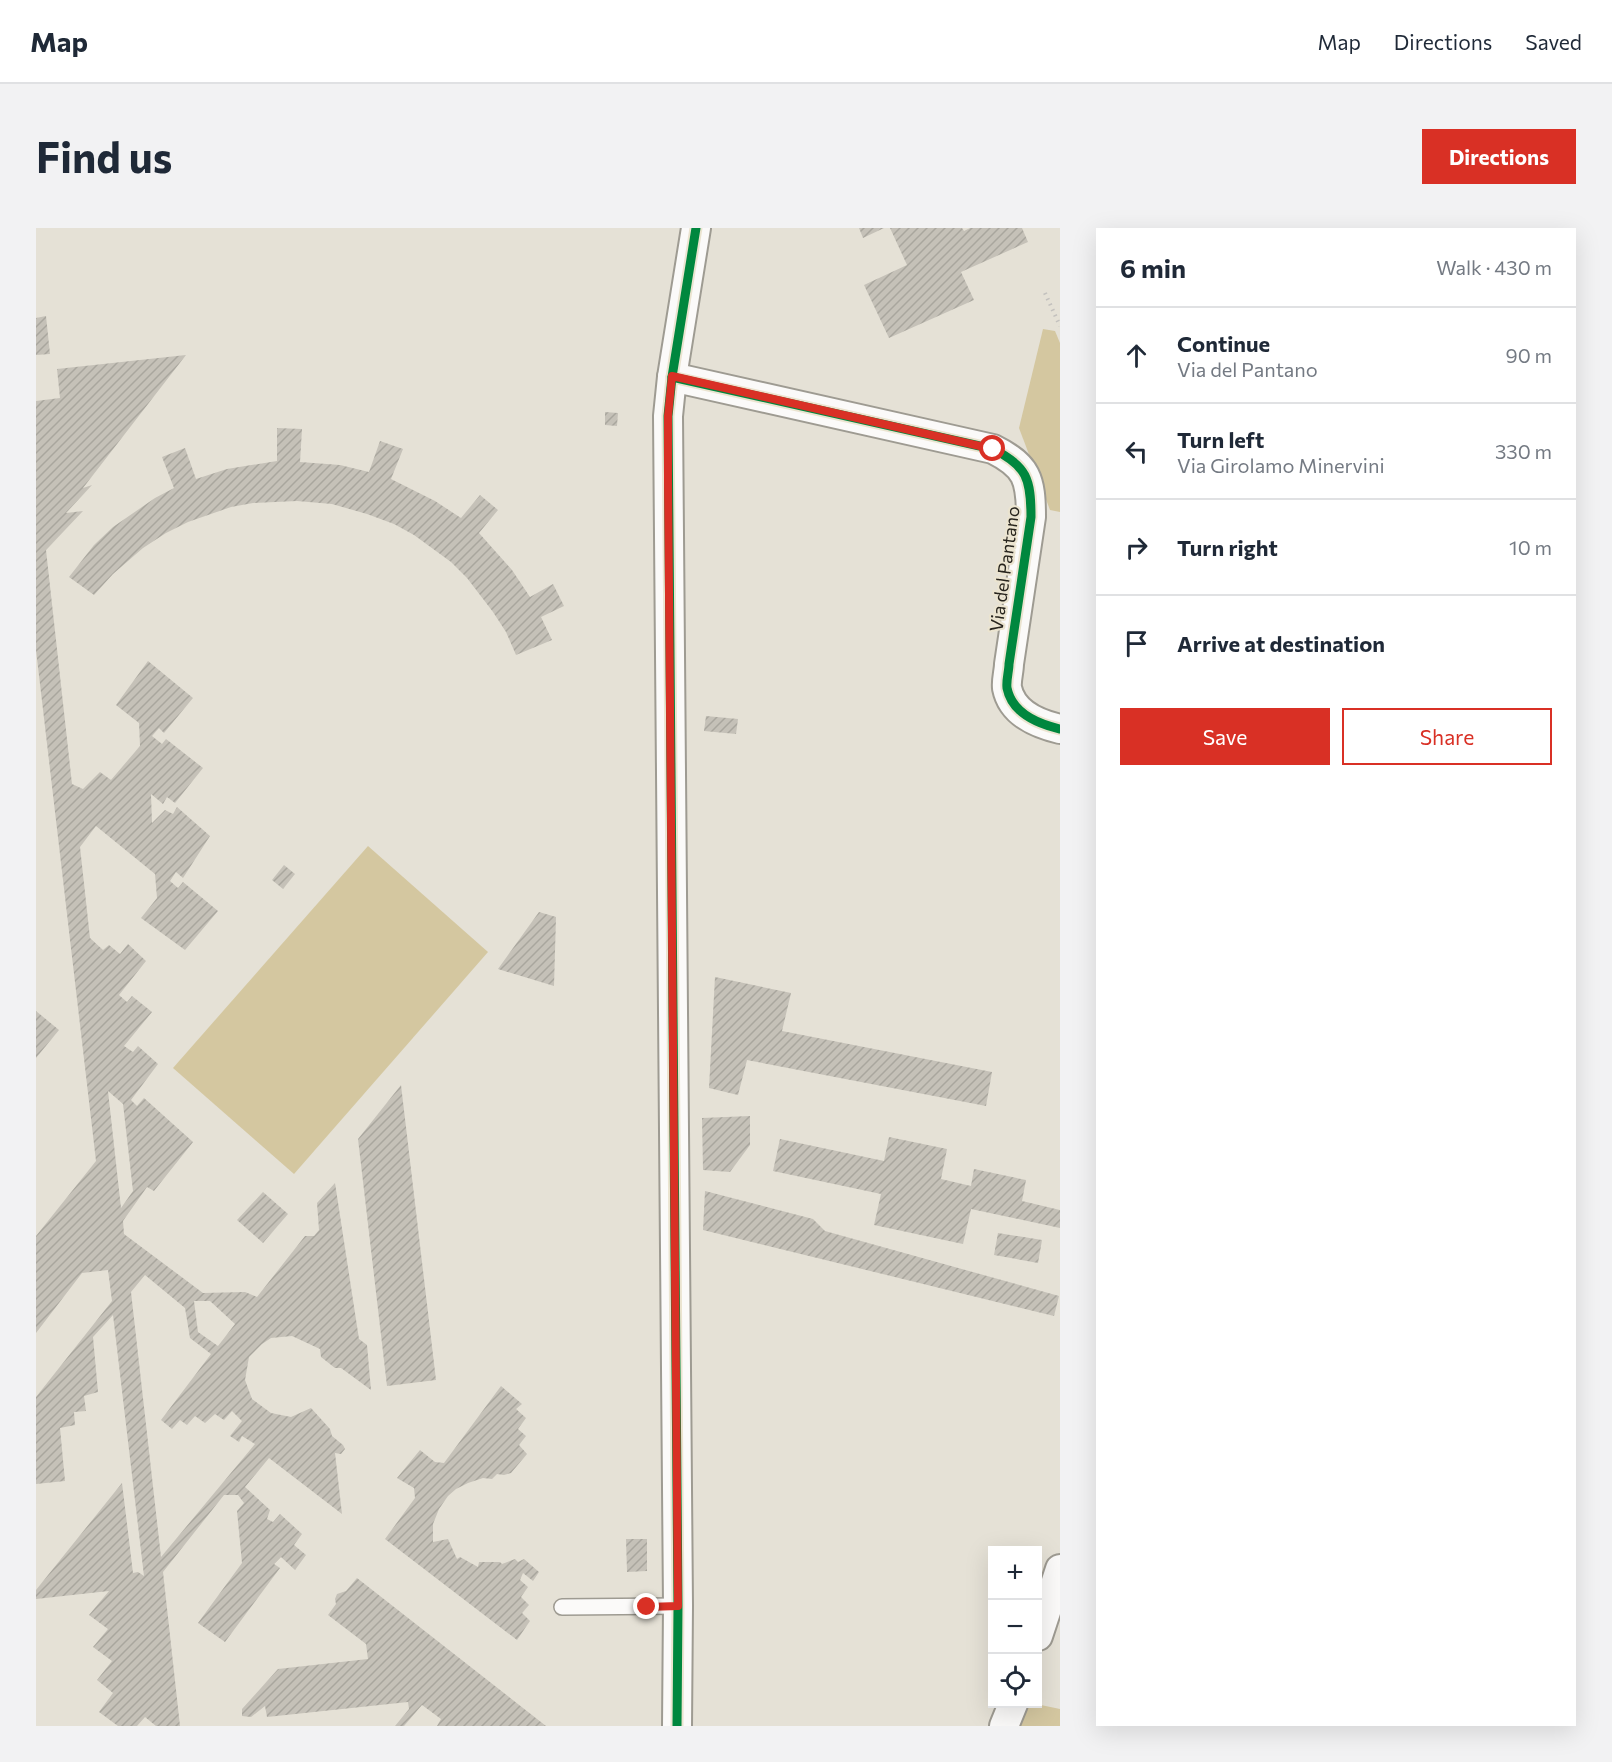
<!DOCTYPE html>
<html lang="en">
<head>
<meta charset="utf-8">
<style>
  body { margin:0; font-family:Commissioner,sans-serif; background:#f2f2f3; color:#1f2937 }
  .controls { position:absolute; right:18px; bottom:18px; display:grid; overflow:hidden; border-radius:0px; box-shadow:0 6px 24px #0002 }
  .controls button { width:54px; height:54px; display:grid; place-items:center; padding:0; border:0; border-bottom:2px solid #e0e1e3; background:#fff; color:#1f2937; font:30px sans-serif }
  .stop { position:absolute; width:18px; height:18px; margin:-14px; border:4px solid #d93025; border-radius:50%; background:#fff }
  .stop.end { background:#d93025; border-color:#fff; box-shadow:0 2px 6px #0008 }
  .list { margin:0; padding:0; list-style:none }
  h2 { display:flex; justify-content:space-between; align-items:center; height:78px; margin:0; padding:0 24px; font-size:26px }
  h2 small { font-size:20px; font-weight:400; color:#747a83 }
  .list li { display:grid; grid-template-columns:39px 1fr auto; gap:18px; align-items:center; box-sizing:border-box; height:96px; padding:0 24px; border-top:2px solid #e0e1e3 }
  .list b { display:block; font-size:22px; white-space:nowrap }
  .list p { margin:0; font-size:20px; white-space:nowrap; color:#747a83 }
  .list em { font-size:20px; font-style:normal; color:#747a83 }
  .actions { display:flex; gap:12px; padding:18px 24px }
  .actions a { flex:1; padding:14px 0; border:2px solid #d93025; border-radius:0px; text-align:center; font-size:21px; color:#d93025 }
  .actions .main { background:#d93025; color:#fff }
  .icon { flex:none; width:33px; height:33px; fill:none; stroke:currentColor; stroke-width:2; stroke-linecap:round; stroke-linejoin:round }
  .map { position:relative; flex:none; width:1024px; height:1498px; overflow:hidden; border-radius:0px }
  header { display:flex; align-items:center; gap:36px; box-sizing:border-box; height:84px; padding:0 30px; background:#fff; border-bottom:2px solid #e0e1e3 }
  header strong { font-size:28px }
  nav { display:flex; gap:33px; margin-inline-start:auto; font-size:21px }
  .intro { display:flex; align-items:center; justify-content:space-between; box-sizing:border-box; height:144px; padding:0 36px }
  h1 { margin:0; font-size:42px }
  .button { padding:15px 27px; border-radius:0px; background:#d93025; color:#fff; font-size:21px; font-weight:700 }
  main { display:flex; gap:36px; padding:0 36px }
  aside { flex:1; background:#fff; border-radius:0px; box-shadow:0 6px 24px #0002 }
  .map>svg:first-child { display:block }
  .green { fill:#d4c7a0 }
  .building { fill:url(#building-hatch); fill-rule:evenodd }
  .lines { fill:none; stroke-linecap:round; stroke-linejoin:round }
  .lane-casing { stroke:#9e9b92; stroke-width:18 }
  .street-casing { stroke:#9e9b92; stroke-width:32 }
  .path { stroke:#c3c1be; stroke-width:4; stroke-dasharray:1.5 4.5; stroke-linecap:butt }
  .lane { stroke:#fbfaf9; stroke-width:15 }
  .street { stroke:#fbfaf9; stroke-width:28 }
  .cycleway-casing { stroke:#ebe4d0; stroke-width:13 }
  .cycleway { stroke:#00873e; stroke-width:9 }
  .route { stroke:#d93025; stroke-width:8 }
  .labels { text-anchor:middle; stroke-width:4.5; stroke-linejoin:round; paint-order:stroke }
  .street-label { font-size:18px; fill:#27241d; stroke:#ebe4d0 }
</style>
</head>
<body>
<header>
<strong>Map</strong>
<nav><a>Map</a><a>Directions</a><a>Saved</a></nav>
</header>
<div class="intro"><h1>Find us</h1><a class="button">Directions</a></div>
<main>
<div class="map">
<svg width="1024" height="1498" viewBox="0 0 1024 1498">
  <defs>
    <pattern id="building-hatch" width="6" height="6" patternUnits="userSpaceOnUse" patternTransform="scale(1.5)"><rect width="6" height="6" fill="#c5c1b8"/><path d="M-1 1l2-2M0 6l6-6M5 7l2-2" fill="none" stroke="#a9a69e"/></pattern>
  </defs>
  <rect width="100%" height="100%" fill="#e5e1d6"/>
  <g class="green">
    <polygon points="1007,101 1019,103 1024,115 1024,284 1014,282 983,200"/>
    <polygon points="332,618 452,724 258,946 137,840"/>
    <polygon points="986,1476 1000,1476 1024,1481 1024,1498 975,1498"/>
  </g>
  <g class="building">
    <polygon points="823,0 848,0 827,10"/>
    <polygon points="854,0 926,0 928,3 934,0 986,0 992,14 925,44 938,72 853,110 828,57 871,37"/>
    <polygon points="10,88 14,126 0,127 0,90"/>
    <path d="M150 127 47 260 56 257 30 285 47 283 10 322 36 556 47 561 64 544 75 552 104 518 103 495 80 477 112 433 157 470 128 505 123 500 116 508 126 516 130 511 167 540 139 575 131 569 127 576 115 566 116 595 129 582 137 586 141 579 174 608 147 650 140 644 134 653 142 660 147 654 182 683 149 722 105 690 121 670 119 646 60 598 44 619 54 710 67 722 73 717 84 726 92 716 110 733 83 767 91 774 96 768 116 784 88 818 97 824 102 818 122 836 95 872 101 878 108 870 157 914 118 963 111 959 87 993 88 1006 167 1065 209 1064 221 1069 269 1008H278L283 1002 281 975 299 955 323 1111 331 1117 335 1162 305 1140H299L285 1129 284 1121 256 1108 235 1110 226 1116 213 1129 209 1152 216 1171 235 1185 255 1189 275 1180 294 1201 296 1208 307 1217 309 1221 305 1226 299 1225 306 1286 233 1230 209 1259 234 1282 231 1291 237 1294 244 1286 266 1306 258 1317 270 1327 259 1342 245 1329 238 1336 244 1340 189 1414 162 1395 206 1335 201 1283 208 1275 202 1267H188L127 1344 144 1498H120L109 1489 101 1498H82L63 1484 77 1465 61 1452 76 1433 57 1419 72 1401 53 1387 73 1363 0 1371V1362L86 1255 97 1345 102 1344 108 1348 77 1087 57 1109 62 1164 48 1168 50 1183 38 1184 39 1197 24 1200 29 1253 0 1256V1169L76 1073 72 1042 46 1045 0 1105V1008L60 933 0 422V173L24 170 21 141ZM72 863 87 876 97 963 85 980ZM109 1047 149 1080 154 1110 175 1126 125 1192 136 1201 144 1192 151 1197 159 1188 169 1195 179 1186 188 1192 196 1183 206 1193 194 1208 203 1214 206 1208 219 1216 125 1329 95 1064ZM158 1073H174L199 1096 182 1118 162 1104Z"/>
    <polygon points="569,184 582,185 581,198 569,197"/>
    <polygon points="241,200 266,201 264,234 304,237 333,244 344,213 367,221 355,251 399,273 425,290 444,267 462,282 443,305 476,342 494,369 517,356 528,378 505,389 516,412 480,427 470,404 457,384 431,350 415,334 378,307 358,296 331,286 296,276 261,273 217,275 195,279 152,294 130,305 107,320 77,346 58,367 33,349 58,317 77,299 119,270 138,260 126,229 149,220 160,251 191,241 241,233"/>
    <polygon points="670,488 702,491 700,506 668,503"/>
    <polygon points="248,637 259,646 247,661 236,652"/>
    <polygon points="503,684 520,689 518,758 462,741"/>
    <polygon points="679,749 755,765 746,803 956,844 950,878 711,832 702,867 673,860"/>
    <polygon points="0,783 23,802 0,830"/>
    <polygon points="365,857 400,1152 351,1158 322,911"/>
    <polygon points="714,888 714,917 694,944 667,942 666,890"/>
    <polygon points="853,909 911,921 905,951 935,958 938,941 990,952 986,973 1024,982 1024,1000 935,981 927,1016 838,997 845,966 737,943 744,911 848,933"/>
    <polygon points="669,963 777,991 789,1003 1023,1068 1018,1088 667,1002"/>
    <polygon points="227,964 252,986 227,1015 201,992"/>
    <polygon points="962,1005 1006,1012 1002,1035 958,1027"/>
    <polygon points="465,1158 486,1176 480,1181 490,1190 482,1201 490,1208 483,1217 491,1226 475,1245 468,1247 461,1246 456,1251 447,1250 432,1255 420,1261 412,1268 403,1281 397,1296 397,1314 412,1311 421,1331 424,1329 442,1339 443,1334 464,1334 466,1336 479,1331 482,1334 488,1331 503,1344 497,1353 487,1345 484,1352 492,1359 485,1369 493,1377 486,1385 494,1393 481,1412 349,1311 379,1270 378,1260 361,1250 384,1222 399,1234 408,1235"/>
    <polygon points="590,1311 611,1311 611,1343 591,1344"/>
    <polygon points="321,1350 510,1498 401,1498 405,1491 386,1477 368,1498 359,1498 373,1481 372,1474 231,1489 229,1478 215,1489 206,1488 206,1481 242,1441 332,1431 330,1416 292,1387 300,1376 299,1371 301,1366 310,1363"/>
  </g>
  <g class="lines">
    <defs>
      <polyline id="lane" points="526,1379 642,1378"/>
      <g id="street">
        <path d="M636 149 957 221C991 238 995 251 995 289L973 436C973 443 970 452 971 460 976 485 1002 496 1024 501"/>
        <polyline points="1002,1408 1024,1341"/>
        <polyline points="641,1498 642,1378 632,188 636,149 660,0"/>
        <polyline points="968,1498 977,1476"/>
      </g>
    </defs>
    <use href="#lane" class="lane-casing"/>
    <use href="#street" class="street-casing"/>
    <polyline class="path" points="1009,65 1024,98"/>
    <use href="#lane" class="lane"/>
    <use href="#street" class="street"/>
    <defs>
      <g id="cycleway">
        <path d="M636 149 957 221C991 238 995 251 995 289L973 436C973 443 970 452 971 460 976 485 1002 496 1024 501"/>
        <polyline points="641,1498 642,1378 632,188 636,149 660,0"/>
      </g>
    </defs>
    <use href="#cycleway" class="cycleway-casing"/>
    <use href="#cycleway" class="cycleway"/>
  </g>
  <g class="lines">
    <polyline class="route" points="611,1379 642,1378 632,252 632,188 636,148 957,221"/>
  </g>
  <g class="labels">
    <g class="street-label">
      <text transform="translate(969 341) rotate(-82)" y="6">Via del Pantano</text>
    </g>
  </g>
</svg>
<div class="controls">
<button>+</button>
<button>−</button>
<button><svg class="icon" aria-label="locate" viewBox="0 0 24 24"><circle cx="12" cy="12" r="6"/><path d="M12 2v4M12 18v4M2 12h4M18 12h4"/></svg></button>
</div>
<div class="stop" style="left:957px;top:221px"></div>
<div class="stop end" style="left:611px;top:1379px"></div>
</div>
<aside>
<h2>6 min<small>Walk · 430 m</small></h2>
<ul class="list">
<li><svg class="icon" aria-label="ahead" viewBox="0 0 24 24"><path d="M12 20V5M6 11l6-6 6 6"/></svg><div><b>Continue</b><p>Via del Pantano</p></div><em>90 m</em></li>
<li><svg class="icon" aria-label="left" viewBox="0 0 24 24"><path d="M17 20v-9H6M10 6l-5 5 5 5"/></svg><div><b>Turn left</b><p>Via Girolamo Minervini</p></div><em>330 m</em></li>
<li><svg class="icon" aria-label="right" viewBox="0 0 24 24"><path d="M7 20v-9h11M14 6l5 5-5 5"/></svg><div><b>Turn right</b></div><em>10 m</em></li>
<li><svg class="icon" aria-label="arrive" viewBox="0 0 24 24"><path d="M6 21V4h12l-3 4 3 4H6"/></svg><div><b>Arrive at destination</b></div></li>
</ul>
<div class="actions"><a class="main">Save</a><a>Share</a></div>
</aside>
</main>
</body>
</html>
